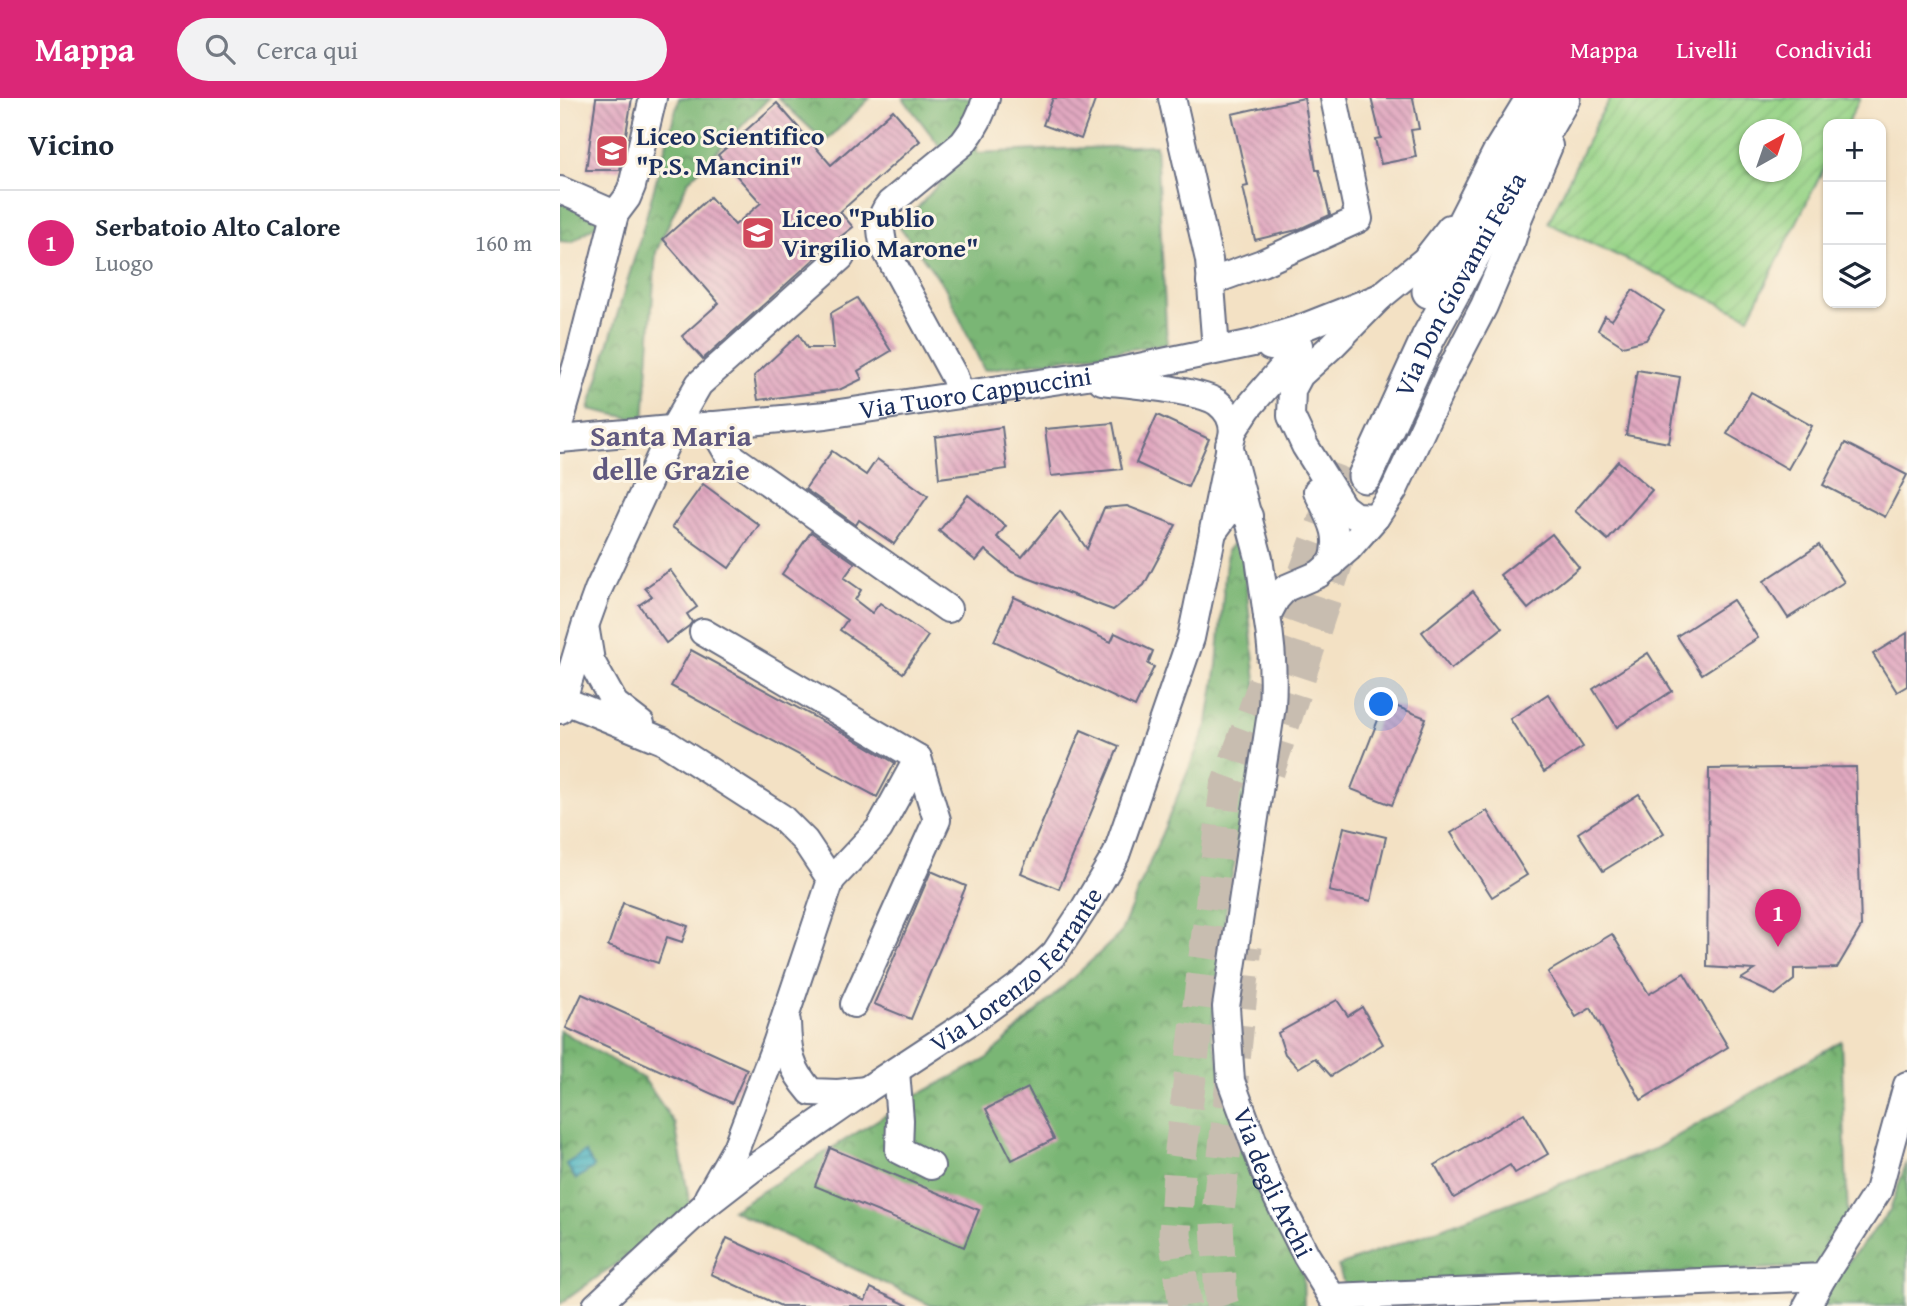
<!DOCTYPE html>
<html lang="it">
<head>
<meta charset="utf-8">
<style>
  body { margin:0; font-family:"Gentium Book Plus",serif; background:#f2f2f3; color:#1f2937 }
  .controls { position:absolute; right:21px; top:21px; display:grid; overflow:hidden; border-radius:14px; box-shadow:0 2px 5px #0004 }
  .controls button { width:63px; height:63px; display:grid; place-items:center; padding:0; border:0; border-bottom:2px solid #e0e1e3; background:#fff; color:#1f2937; font:35px sans-serif }
  .compass { position:absolute; left:1179px; top:21px; width:63px; height:63px; border-radius:50%; background:#fff; box-shadow:0 2px 5px #0004; rotate:40deg }
  .you { position:absolute; left:822px; top:607px; width:24px; height:24px; margin:-18px; border:5px solid #fff; border-radius:50%; background:#1a73e8; box-shadow:0 0 0 10px #1a73e833 }
  .badge { display:grid; place-items:center; width:46px; height:46px; border-radius:50%; background:#db2777; color:#fff; font-size:23px; font-weight:700 }
  .pin { position:absolute; translate:-50% -58px; filter:drop-shadow(0 2px 4px #0008) }
  .pin::after { content:''; position:absolute; top:37px; width:24px; height:21px; background:inherit; clip-path:polygon(0 0,100% 0,50% 100%) }
  .list { margin:0; padding:0; list-style:none }
  h2 { display:flex; justify-content:space-between; align-items:center; height:91px; margin:0; padding:0 28px; font-size:30px }
  h2 small { font-size:23px; font-weight:400; color:#747a83 }
  .list li { display:grid; grid-template-columns:46px 1fr auto; gap:21px; align-items:center; box-sizing:border-box; height:105px; padding:0 28px; border-top:2px solid #e0e1e3 }
  .list b { display:block; font-size:26px; white-space:nowrap }
  .list p { margin:0; font-size:23px; white-space:nowrap; color:#747a83 }
  .list em { font-size:23px; font-style:normal; color:#747a83 }
  .icon { flex:none; width:38px; height:38px; fill:none; stroke:currentColor; stroke-width:2; stroke-linecap:round; stroke-linejoin:round }
  .map { position:relative; flex:none; width:1347px; height:1208px; overflow:hidden }
  header { display:flex; align-items:center; gap:42px; box-sizing:border-box; height:98px; padding:0 35px; background:#db2777; color:#fff }
  header strong { font-size:33px }
  nav { display:flex; gap:38px; margin-inline-start:auto; font-size:24px }
  .search { width:490px; height:63px; background:#f2f2f3; display:flex; align-items:center; gap:18px; box-sizing:border-box; padding:0 24px; border-radius:38px; color:#747a83; font-size:26px }
  main { display:flex }
  aside { flex:1; background:#fff }
  .map>svg:first-child { display:block }
  .forest { fill:url(#forest-crowns); stroke:#4a7269; stroke-width:2 }
  .garden { fill:url(#garden-furrows); stroke:#5a8273; stroke-width:2; fill-rule:evenodd }
  .water { fill:url(#water-rules); stroke:#2e708e; stroke-width:2 }
  .building { fill:url(#building-back-hatch) }
  .lines { fill:none; stroke-linecap:round; stroke-linejoin:round }
  .major-tunnel { stroke:#c8bdb0; stroke-width:33; stroke-dasharray:33 17; stroke-linecap:butt }
  .minor-casing { stroke:#676d82; stroke-width:30 }
  .major-casing { stroke:#676d82; stroke-width:37 }
  .minor { stroke:#fff; stroke-width:26 }
  .major { stroke:#fff; stroke-width:33 }
  .labels { text-anchor:middle; stroke-width:6; stroke-linejoin:round; paint-order:stroke }
  .poi-label { font-size:26px; font-weight:bold; fill:#1b2f5e; stroke:#fcf5e5; text-anchor:start }
  .street-label { font-size:26px; fill:#1b2f5e; stroke:#fcf5e5 }
  .quarter-label { font-size:30px; font-weight:bold; fill:#605980; stroke:#fcf5e5 }
</style>
</head>
<body>
<header>
<strong>Mappa</strong>
<div class="search"><svg class="icon" aria-label="search" viewBox="0 0 24 24"><circle cx="10" cy="10" r="6"/><path d="M15 15l6 6"/></svg>Cerca qui</div>
<nav><a>Mappa</a><a>Livelli</a><a>Condividi</a></nav>
</header>
<main>
<aside>
<h2>Vicino<small></small></h2>
<ul class="list">
<li><span class="badge">1</span><div><b>Serbatoio Alto Calore</b><p>Luogo</p></div><em>160 m</em></li>
</ul>
</aside>
<div class="map">
<svg width="1347" height="1208" viewBox="0 0 1347 1208">
  <defs>
    <pattern id="forest-crowns" width="20" height="18" patternUnits="userSpaceOnUse" patternTransform="scale(1.75)"><rect width="20" height="18" fill="#7ab674"/><path d="M2 6a3 3 0 1 1 6 0M12 15a3 3 0 1 1 6 0" fill="none" stroke="#639462"/></pattern>
    <pattern id="garden-furrows" width="10" height="10" patternUnits="userSpaceOnUse" patternTransform="scale(1.75)"><rect width="10" height="10" fill="#98d488"/><path d="M-1 1l2-2M0 10L10 0M9 11l2-2" fill="none" stroke="#82b678"/></pattern>
    <pattern id="water-rules" width="6" height="5" patternUnits="userSpaceOnUse" patternTransform="scale(1.75)"><rect width="6" height="5" fill="#42b0be"/><path d="M0 2.5h6" fill="none" stroke="#36909e"/></pattern>
    <pattern id="building-back-hatch" width="6" height="6" patternUnits="userSpaceOnUse" patternTransform="scale(1.75)"><rect width="6" height="6" fill="#e1a8c0"/><path d="M-1 5l2 2M0 0l6 6M5-1l2 2" fill="none" stroke="#b6899f"/></pattern>
  </defs>
  <rect width="100%" height="100%" fill="#fcf5e5"/>
  <filter id="ink" filterUnits="userSpaceOnUse"><feTurbulence type="fractalNoise" baseFrequency=".0143" numOctaves="2"/><feDisplacementMap in="SourceGraphic" scale="14" xChannelSelector="R" yChannelSelector="G"/><feConvolveMatrix kernelMatrix="1 2 1 2 8 2 1 2 1" color-interpolation-filters="sRGB"/></filter>
  <filter id="wash" filterUnits="userSpaceOnUse"><feTurbulence type="fractalNoise" baseFrequency=".00686" numOctaves="4" result="noise"/><feDisplacementMap in="SourceGraphic" scale="28" xChannelSelector="R" yChannelSelector="G"/><feGaussianBlur stdDeviation="1.57" result="paint"/><feColorMatrix in="noise" values="0 0 0 0 0 0 0 0 0 0 0 0 0 0 0 0 0 1.4 0 .05"/><feComposite in="paint" operator="in"/></filter>
  <g filter="url(#wash)">
    <rect width="100%" height="100%" fill="#f3e1c4"/>
    <g class="forest">
      <polygon points="119,0 209,0 128,83 96,154 84,323 29,311 80,141"/>
      <polygon points="218,0 310,0 265,44"/>
      <polygon points="343,0 418,0 417,55 596,47 607,246 424,272 385,189 340,129 395,68"/>
      <polygon points="0,104 45,121 12,144 0,143"/>
      <polygon points="681,435 701,633 667,802 651,937 680,1033 743,1172 744,1208 372,1208 172,1112 361,995 425,962 560,836 648,625 657,567 667,453"/>
      <polygon points="0,932 84,981 115,1026 131,1112 0,1206"/>
      <polygon points="1281,943 1288,1120 1258,1168 786,1192 778,1168 1095,1051"/>
      <polygon points="1347,1063 1347,1208 1252,1208 1329,1114"/>
    </g>
    <path class="garden" d="M1051 0H1300L1287 26H1268V62L1189 219 988 125 1038 21ZM1190 32H1232V74H1190Z"/>
    <polygon class="water" points="25,1054 34,1069 16,1081 6,1066"/>
    <g id="blocks">
      <g class="building">
        <polygon points="36,0 72,0 60,72 26,72"/>
        <polygon points="493,0 536,0 521,41 483,27"/>
        <polygon points="744,0 756,72 759,72 770,117 737,132 695,142 683,89 688,88 672,16"/>
        <polygon points="811,0 853,0 859,31 851,32 856,59 821,66 815,41 821,40"/>
        <polygon points="217,5 271,67 333,12 360,43 280,114 293,129 270,147 143,261 122,238 159,205 103,141 150,99 175,127 201,105 158,57"/>
        <polygon points="1073,192 1104,213 1086,242 1063,248 1038,232 1045,218 1052,222"/>
        <polygon points="297,200 331,253 298,273 302,281 279,292 198,302 194,278 239,236 247,250 274,250 271,215"/>
        <polygon points="1077,272 1120,279 1109,345 1066,337"/>
        <polygon points="1191,294 1252,328 1228,371 1167,336"/>
        <polygon points="597,317 649,341 628,389 576,365"/>
        <polygon points="553,325 562,371 491,378 485,331"/>
        <polygon points="442,329 447,371 379,380 375,339"/>
        <polygon points="1285,345 1347,377 1325,419 1263,387"/>
        <polygon points="272,353 306,377 317,361 368,398 334,446 299,422 296,427 245,391"/>
        <polygon points="1058,363 1092,392 1048,442 1015,413"/>
        <polygon points="143,386 199,427 169,470 112,429"/>
        <polygon points="408,397 446,428 437,439 462,459 500,413 527,451 544,410 567,408 616,427 584,487 553,512 452,474 425,452 416,463 379,433"/>
        <polygon points="251,434 295,465 284,480 301,492 295,502 312,515 320,505 368,538 343,575 280,532 287,522 222,476"/>
        <polygon points="992,436 1019,469 968,511 940,477"/>
        <polygon points="1259,447 1284,484 1228,520 1204,483"/>
        <polygon points="110,472 137,509 127,516 132,524 129,528 106,545 79,507 92,498 85,490"/>
        <polygon points="913,493 942,530 891,571 862,534"/>
        <polygon points="454,499 551,544 555,535 593,553 588,566 594,569 575,609 434,543"/>
        <polygon points="1173,502 1198,540 1142,576 1117,538"/>
        <polygon points="1347,535 1347,588 1337,594 1313,556"/>
        <polygon points="131,552 284,635 335,665 317,699 111,588"/>
        <polygon points="1088,555 1112,593 1057,629 1033,591"/>
        <polygon points="988,596 1023,649 984,674 950,621"/>
        <polygon points="825,604 866,620 832,707 791,691"/>
        <polygon points="521,632 559,648 499,791 461,775"/>
        <polygon points="1296,669 1301,829 1277,870 1234,871 1234,882 1215,897 1181,881 1195,872 1147,869 1149,671"/>
        <polygon points="1079,696 1104,735 1043,773 1018,735"/>
        <polygon points="927,713 967,777 932,799 891,735"/>
        <polygon points="784,729 826,739 811,803 769,793"/>
        <polygon points="371,773 406,788 351,921 314,906"/>
        <polygon points="63,805 128,828 122,844 107,839 98,865 48,848"/>
        <polygon points="1052,836 1089,896 1124,875 1168,949 1081,1002 1031,910 1016,919 988,874"/>
        <polygon points="22,896 187,971 172,1005 6,930"/>
        <polygon points="777,902 788,918 802,909 823,946 771,978 755,960 738,970 725,956 718,935"/>
        <polygon points="468,990 494,1041 452,1062 426,1011"/>
        <polygon points="964,1015 988,1056 955,1075 950,1067 894,1100 875,1067"/>
        <polygon points="270,1050 419,1112 404,1149 255,1088"/>
        <polygon points="167,1140 305,1203 311,1190 349,1208 221,1208 151,1176"/>
      </g>
    </g>
  </g>
  <g filter="url(#ink)">
    <use href="#blocks" fill-opacity="0" stroke="#676d82" stroke-width="2"/>
    <g class="lines">
      <g class="major-tunnel">
        <polyline points="708,674 805,378"/>
        <polyline points="625,1208 615,1136 620,1060 666,690 784,369"/>
        <polyline points="663,1208 661,1202 657,1125 686,848"/>
      </g>
      <defs>
        <g id="minor">
          <polyline points="612,0 649,162 656,252"/>
          <polyline points="0,92 55,116"/>
          <polyline points="650,184 702,165 799,121 774,0"/>
          <path d="M542 283C566 286 641 292 658 305 668 313 672 321 673 333"/>
          <path d="M401 297 394 278 324 149C320 132 318 119 330 105L403 45C414 31 422 17 426 0"/>
          <polyline points="0,324 20,255 55,116 67,100 72,88 93,0"/>
          <polyline points="151,327 168,356 388,511"/>
          <path id="s1" d="M0 341 266 317 560 273 693 245 739 231 820 199"/>
          <polyline points="669,347 699,460 707,518 716,501 726,490 759,476 788,451 816,419 834,392 887,279 924,208 952,142 959,119 989,48"/>
          <path d="M757 393C770 420 783 436 772 466"/>
          <polyline points="816,419 795,418 783,409 745,348 731,318 732,292 740,277 773,247 820,199 865,162 890,130"/>
          <polyline points="653,432 673,333 688,310 737,253 739,247 734,244 710,249"/>
          <path id="s2" d="M707 518C712 548 714 578 712 608L666 909 671 983 707 1080 746 1157 772 1199"/>
          <polyline points="26,533 31,563 55,606 81,626"/>
          <polyline points="143,534 358,660 319,731 271,782"/>
          <polyline points="3,602 103,643 221,719 245,743 271,782 216,946 176,1050 148,1099"/>
          <polyline points="0,612 25,528 38,492 113,331 139,286 281,159"/>
          <polyline points="294,906 377,722 358,660"/>
          <path d="M227 924C228 956 230 970 251 994L278 995 306 992"/>
          <polyline points="336,973 340,1022 339,1052 371,1068"/>
          <polyline points="772,1199 1263,1179 1318,1093 1347,987"/>
          <path id="s3" d="M36 1208 143 1109 192 1071 306 992 414 921 463 885 495 855 524 811 556 757 631 540 653 434 667 415 673 413 677 412 689 418"/>
          <polyline points="1247,1208 1263,1179"/>
        </g>
        <g id="major">
          <polyline points="869,193 940,54 973,0"/>
          <path id="s4" d="M805 378 868 240 923 139 1003 0"/>
        </g>
      </defs>
      <use href="#minor" class="minor-casing"/>
      <use href="#major" class="major-casing"/>
      <use href="#minor" class="minor"/>
      <use href="#major" class="major"/>
    </g>
  </g>
  <defs>
    <symbol id="school-square" viewBox="-11 -11 22 22"><rect x="-9" y="-9" width="18" height="18" rx="4" fill="#d1495b" stroke="#fcf5e5"/><path d="M0-5L7-2L0 1L-7-2ZM-4 1L0 2.5L4 1V4Q0 6-4 4Z" fill="#fff"/></symbol>
  </defs>
  <g fill-rule="evenodd">
    <use href="#school-square" x="33" y="34" width="38" height="38"/>
    <use href="#school-square" x="179" y="116" width="38" height="38"/>
  </g>
  <g class="labels">
    <g class="poi-label">
      <text x="76" y="47">Liceo Scientifico<tspan x="76" dy="30">"P.S. Mancini"</tspan></text>
      <text x="222" y="129">Liceo "Publio<tspan x="222" dy="30">Virgilio Marone"</tspan></text>
    </g>
    <g class="street-label">
      <text dy="9" stroke="none"><textPath href="#s4" startOffset="214">Via Don Giovanni Festa</textPath></text>
      <text dy="9" stroke="none"><textPath href="#s1" startOffset="418">Via Tuoro Cappuccini</textPath></text>
      <text dy="9" stroke="none"><textPath href="#s3" startOffset="541">Via Lorenzo Ferrante</textPath></text>
      <text dy="9" stroke="none"><textPath href="#s2" startOffset="579">Via degli Archi</textPath></text>
    </g>
    <g class="quarter-label">
      <text x="111" y="348">Santa Maria<tspan x="111" dy="34">delle Grazie</tspan></text>
    </g>
  </g>
</svg>
<div class="controls">
<button>+</button>
<button>−</button>
<button><svg class="icon" aria-label="layers" viewBox="0 0 24 24"><path d="M12 4l9 5-9 5-9-5zM3 14l9 5 9-5"/></svg></button>
</div>
<svg class="compass" viewBox="-18 -18 36 36"><path d="M0-13l5 13h-10z" fill="#e53935"/><path d="M0 13l5-13h-10z" fill="#747a83"/></svg>
<div class="you"></div>
<div class="pin badge" style="left:1218px;top:849px">1</div>
</div>
</main>
</body>
</html>
